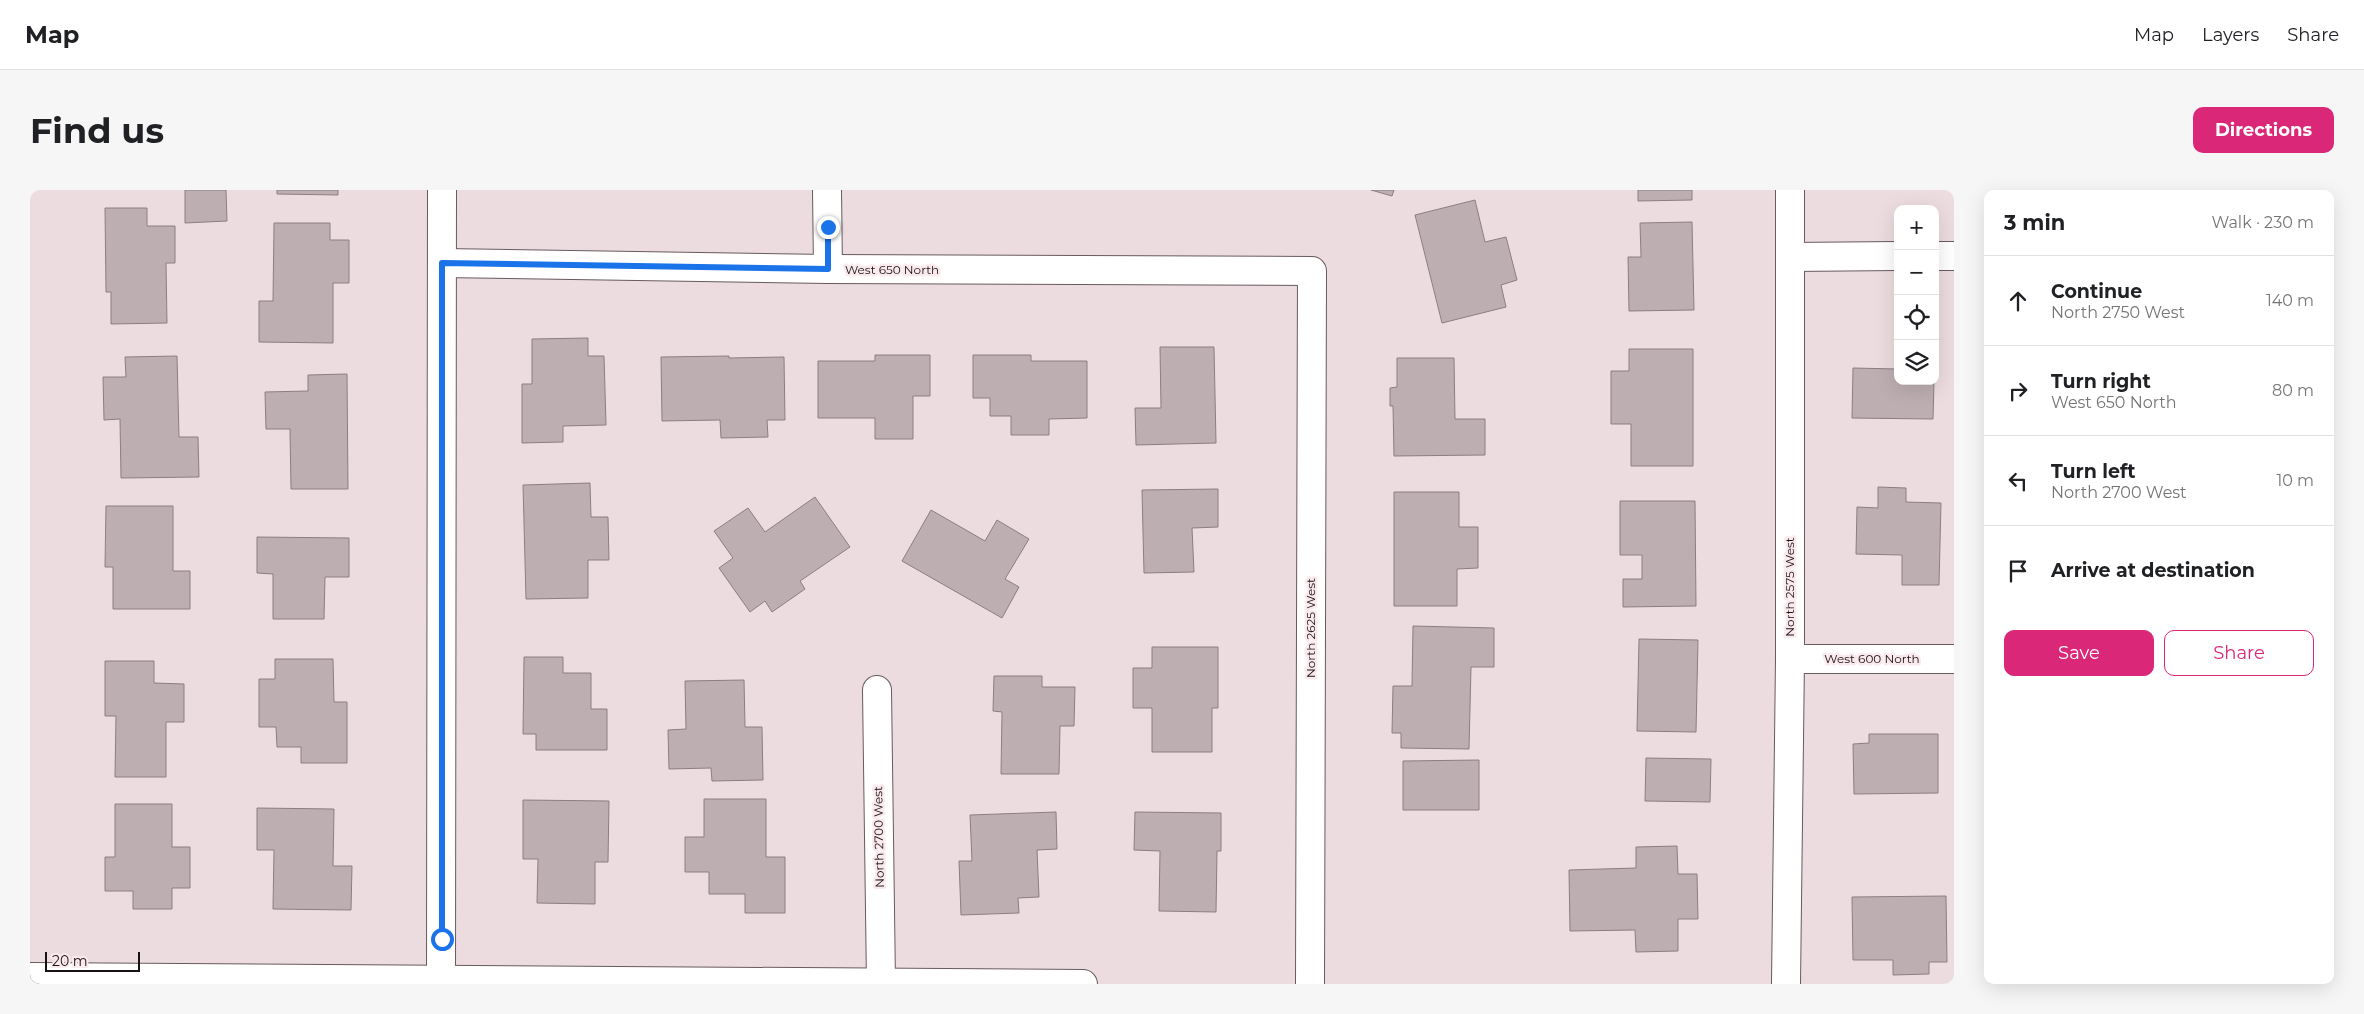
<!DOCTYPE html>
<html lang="en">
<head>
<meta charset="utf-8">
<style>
  body { margin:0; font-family:Montserrat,sans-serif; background:#f6f6f6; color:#202124 }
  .controls { position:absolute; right:15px; top:15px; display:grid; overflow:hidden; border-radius:10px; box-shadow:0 5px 20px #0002 }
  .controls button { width:45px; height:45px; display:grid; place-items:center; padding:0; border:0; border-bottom:1px solid #e0e0e0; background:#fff; color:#202124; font:25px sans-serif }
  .scale { position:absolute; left:15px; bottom:12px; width:95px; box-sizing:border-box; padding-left:5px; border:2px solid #171112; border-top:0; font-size:14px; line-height:18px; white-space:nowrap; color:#171112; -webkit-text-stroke:4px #fae9ed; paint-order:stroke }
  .stop { position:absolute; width:15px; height:15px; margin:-11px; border:4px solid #1a73e8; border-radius:50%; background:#fff }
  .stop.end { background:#1a73e8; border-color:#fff; box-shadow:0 1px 5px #0008 }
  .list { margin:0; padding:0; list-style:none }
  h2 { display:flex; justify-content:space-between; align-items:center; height:65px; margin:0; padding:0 20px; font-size:21px }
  h2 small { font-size:16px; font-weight:400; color:#757577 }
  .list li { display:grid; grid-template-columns:32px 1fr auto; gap:15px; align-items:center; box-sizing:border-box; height:90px; padding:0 20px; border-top:1px solid #e0e0e0 }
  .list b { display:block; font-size:19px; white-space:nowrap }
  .list p { margin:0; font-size:16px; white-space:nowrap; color:#757577 }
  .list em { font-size:16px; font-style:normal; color:#757577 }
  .actions { display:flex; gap:10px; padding:15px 20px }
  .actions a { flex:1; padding:11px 0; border:1px solid #db2777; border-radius:10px; text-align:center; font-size:18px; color:#db2777 }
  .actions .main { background:#db2777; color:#fff }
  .icon { flex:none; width:28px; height:28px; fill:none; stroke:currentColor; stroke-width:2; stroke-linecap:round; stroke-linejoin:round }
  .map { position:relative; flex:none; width:1924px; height:794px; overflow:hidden; border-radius:10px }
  header { display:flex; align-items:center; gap:30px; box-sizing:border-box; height:70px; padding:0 25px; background:#fff; border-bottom:1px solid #e0e0e0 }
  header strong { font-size:24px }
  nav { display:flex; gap:28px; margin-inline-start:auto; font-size:18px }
  .intro { display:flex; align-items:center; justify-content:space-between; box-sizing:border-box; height:120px; padding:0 30px }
  h1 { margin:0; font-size:35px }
  .button { padding:12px 22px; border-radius:10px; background:#db2777; color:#fff; font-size:18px; font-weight:700 }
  main { display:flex; gap:30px; padding:0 30px }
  aside { flex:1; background:#fff; border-radius:10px; box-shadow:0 5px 20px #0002 }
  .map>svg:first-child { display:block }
  .building { fill:#bdaeb1; stroke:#8c7e80 }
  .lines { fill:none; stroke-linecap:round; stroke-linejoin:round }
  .minor-casing { stroke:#685a5d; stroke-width:30 }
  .minor { stroke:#fff; stroke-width:28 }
  .route { stroke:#1a73e8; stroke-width:6 }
  .labels { text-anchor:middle; stroke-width:5; stroke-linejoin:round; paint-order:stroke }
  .street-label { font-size:12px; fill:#171112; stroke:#fae9ed }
</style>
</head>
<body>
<header>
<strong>Map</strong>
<nav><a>Map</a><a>Layers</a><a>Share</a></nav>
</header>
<div class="intro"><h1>Find us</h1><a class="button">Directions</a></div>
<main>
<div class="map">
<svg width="1924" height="794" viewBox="0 0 1924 794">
  <rect width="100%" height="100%" fill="#eddcdf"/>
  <g class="building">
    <polygon points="155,0 196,0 197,31 155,33"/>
    <polygon points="247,0 308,0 308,5 247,4"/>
    <polygon points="1341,0 1364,0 1362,6"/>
    <polygon points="1608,0 1662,0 1662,10 1608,11"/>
    <polygon points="1445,10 1455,52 1476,47 1487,90 1471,95 1476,117 1412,133 1385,25"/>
    <polygon points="75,18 117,18 117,36 145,36 145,73 136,73 137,133 81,134 81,102 76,102"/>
    <polygon points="1662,32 1664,120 1599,121 1598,67 1611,67 1610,33"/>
    <polygon points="244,33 300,33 300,50 319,50 319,93 303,93 303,153 229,152 229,111 243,111"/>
    <polygon points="558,148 558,166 574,166 576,235 533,236 533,252 492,253 492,194 502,194 502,149"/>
    <polygon points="1130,157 1184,157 1186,253 1106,255 1105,218 1131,218"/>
    <polygon points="1599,159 1663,159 1663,276 1601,276 1601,234 1581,234 1581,181 1599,181"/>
    <polygon points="1868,164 1868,191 1904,191 1903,229 1822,228 1823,178 1868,179"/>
    <polygon points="845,165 900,165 900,206 883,206 883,249 845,249 845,228 788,228 788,171 845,171"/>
    <polygon points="943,165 1001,165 1001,171 1057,171 1057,228 1019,229 1019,245 981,245 981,226 960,226 960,208 943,208"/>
    <polygon points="147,166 149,247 168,247 169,287 91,288 90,229 74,230 73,187 96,187 95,167"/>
    <polygon points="699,166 699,168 754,167 755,230 737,230 738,247 691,248 690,230 632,231 631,167"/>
    <polygon points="1367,168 1424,168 1425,229 1455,229 1455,265 1364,266 1363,216 1360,216 1360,198 1367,197"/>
    <polygon points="317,184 318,299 261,299 260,239 236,239 235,202 278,201 278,185"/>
    <polygon points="560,293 561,327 578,327 579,370 558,370 558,408 496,409 493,295"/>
    <polygon points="1848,297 1876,298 1876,312 1911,313 1909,395 1872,395 1872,365 1826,364 1827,317 1848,318"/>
    <polygon points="1188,299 1188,337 1162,338 1164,382 1114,383 1112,300"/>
    <polygon points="1364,302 1429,302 1429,337 1448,337 1448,378 1427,379 1427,416 1364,416"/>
    <polygon points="785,307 820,357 770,391 775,399 742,422 735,411 720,422 689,378 703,368 684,341 718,318 735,342"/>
    <polygon points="1590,311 1665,311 1666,416 1593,417 1593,389 1612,389 1612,365 1590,365"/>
    <polygon points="76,316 143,316 143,381 160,381 160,419 83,419 83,377 75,377"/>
    <polygon points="901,320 955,351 967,330 999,349 975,389 989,397 972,428 872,371"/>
    <polygon points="227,347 319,348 319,387 295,387 294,429 243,429 243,384 227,383"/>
    <polygon points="1383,436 1464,438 1464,477 1441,477 1439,559 1371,558 1371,543 1362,543 1363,496 1382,496"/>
    <polygon points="1609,449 1668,450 1666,542 1607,541"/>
    <polygon points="1122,457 1188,457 1188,518 1182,518 1182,562 1122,562 1122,518 1103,518 1103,478 1122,478"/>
    <polygon points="494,467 533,467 533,483 561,483 561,519 577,519 577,560 506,560 506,544 493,544"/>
    <polygon points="245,469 303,469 304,512 317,512 317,573 271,573 271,557 247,557 246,537 229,537 229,489 245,489"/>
    <polygon points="75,471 124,471 124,493 154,494 154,532 136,532 136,587 85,587 86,526 75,526"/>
    <polygon points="964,486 1012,486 1012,497 1045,497 1044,536 1030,536 1029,584 971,584 972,522 963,521"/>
    <polygon points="714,490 715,537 732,537 733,590 682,591 681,578 639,579 638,540 656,539 655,491"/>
    <polygon points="1839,544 1908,544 1908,603 1824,604 1823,554 1839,553"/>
    <polygon points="1616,568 1681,569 1680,612 1615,611"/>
    <polygon points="1449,570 1449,620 1373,620 1373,571"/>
    <polygon points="674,609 736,609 736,667 755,667 755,723 715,723 715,704 679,704 679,682 655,682 655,647 674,647"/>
    <polygon points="493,610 579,611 578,672 565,672 565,714 507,713 508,669 493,669"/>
    <polygon points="85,614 142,614 142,657 160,657 160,698 142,698 142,719 103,719 103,701 75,701 75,667 85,667"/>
    <polygon points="227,618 304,619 303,676 322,676 321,720 243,719 244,660 227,660"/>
    <polygon points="1026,622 1027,659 1007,660 1009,707 988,708 989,723 931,725 929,671 942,671 940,625"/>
    <polygon points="1105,622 1191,623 1191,661 1187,661 1186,722 1129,721 1130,661 1104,660"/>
    <polygon points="1647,656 1648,684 1667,684 1668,729 1648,729 1648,761 1606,762 1605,740 1540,741 1539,680 1606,678 1606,657"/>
    <polygon points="1916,706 1917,772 1899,772 1899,784 1863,785 1863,770 1823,770 1822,707"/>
  </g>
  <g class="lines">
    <defs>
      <g id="minor">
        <polyline points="797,0 798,79"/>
        <polyline points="1905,66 1924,66"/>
        <polyline points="1760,67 1868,66"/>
        <polyline points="412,73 798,79 1282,81 1280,794"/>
        <polyline points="1760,469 1924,469"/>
        <polyline points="847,500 851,794"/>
        <polyline points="0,787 1053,794"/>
        <polyline points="411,790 412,0"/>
        <polyline points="1756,794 1760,469 1760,0"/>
      </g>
    </defs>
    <use href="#minor" class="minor-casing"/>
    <use href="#minor" class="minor"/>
  </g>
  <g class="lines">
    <polyline class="route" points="412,749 412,73 798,79 798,37"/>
  </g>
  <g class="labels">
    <g class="street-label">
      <text x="862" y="84">West 650 North</text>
      <text transform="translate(1760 397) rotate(-90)" y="4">North 2575 West</text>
      <text transform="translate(1281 438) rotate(-90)" y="4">North 2625 West</text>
      <text x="1842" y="473">West 600 North</text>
      <text transform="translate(849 647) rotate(-91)" y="4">North 2700 West</text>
    </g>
  </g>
</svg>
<div class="controls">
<button>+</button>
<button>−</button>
<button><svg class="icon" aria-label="locate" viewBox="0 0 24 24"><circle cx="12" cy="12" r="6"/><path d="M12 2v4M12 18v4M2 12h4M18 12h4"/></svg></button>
<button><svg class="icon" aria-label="layers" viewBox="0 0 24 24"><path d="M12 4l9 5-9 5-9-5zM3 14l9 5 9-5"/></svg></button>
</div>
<div class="scale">20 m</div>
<div class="stop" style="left:412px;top:749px"></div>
<div class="stop end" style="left:798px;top:37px"></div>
</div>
<aside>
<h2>3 min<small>Walk · 230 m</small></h2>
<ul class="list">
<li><svg class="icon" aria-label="ahead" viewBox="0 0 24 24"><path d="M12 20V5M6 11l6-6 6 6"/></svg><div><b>Continue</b><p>North 2750 West</p></div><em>140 m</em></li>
<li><svg class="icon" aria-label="right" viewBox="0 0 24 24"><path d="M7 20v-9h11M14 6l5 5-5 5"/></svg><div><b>Turn right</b><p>West 650 North</p></div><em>80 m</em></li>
<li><svg class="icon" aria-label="left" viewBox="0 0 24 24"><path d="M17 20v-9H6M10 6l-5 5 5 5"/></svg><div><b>Turn left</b><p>North 2700 West</p></div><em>10 m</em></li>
<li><svg class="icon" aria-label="arrive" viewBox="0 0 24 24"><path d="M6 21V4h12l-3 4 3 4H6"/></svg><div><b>Arrive at destination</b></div></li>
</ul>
<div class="actions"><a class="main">Save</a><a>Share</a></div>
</aside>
</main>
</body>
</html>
